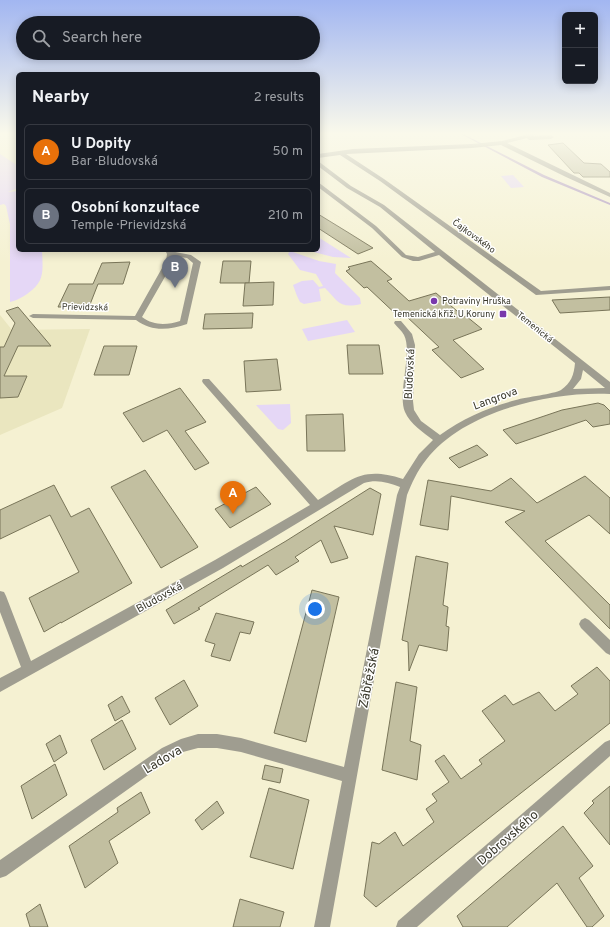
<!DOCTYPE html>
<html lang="en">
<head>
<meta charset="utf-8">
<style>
  body { margin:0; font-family:Overpass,sans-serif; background:#242831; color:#f1f3f6 }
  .controls { position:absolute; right:12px; top:12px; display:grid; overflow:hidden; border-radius:6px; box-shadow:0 2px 10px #0003 }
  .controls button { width:36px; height:36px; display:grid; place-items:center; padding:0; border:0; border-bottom:1px solid #363941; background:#171b24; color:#f1f3f6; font:20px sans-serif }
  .you { position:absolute; left:315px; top:609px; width:14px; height:14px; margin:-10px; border:3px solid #fff; border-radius:50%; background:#1a73e8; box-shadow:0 0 0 6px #1a73e833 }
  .badge { display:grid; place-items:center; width:26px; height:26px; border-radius:50%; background:#8c9099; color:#fff; font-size:13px; font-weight:700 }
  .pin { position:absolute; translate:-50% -33px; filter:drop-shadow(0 1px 2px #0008) }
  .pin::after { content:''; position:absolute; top:21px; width:14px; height:12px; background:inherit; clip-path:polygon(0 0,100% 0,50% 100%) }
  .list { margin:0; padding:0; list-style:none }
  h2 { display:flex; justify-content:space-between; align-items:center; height:52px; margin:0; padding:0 16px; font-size:17px }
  h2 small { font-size:13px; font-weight:400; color:#9ea1a6 }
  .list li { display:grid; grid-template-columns:26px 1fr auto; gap:12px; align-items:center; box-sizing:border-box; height:56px; margin:0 8px 8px; padding:0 8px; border:1px solid #363941; border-radius:6px }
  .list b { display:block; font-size:15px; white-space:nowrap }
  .list p { margin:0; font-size:13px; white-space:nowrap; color:#9ea1a6 }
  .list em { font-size:13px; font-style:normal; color:#9ea1a6 }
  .icon { flex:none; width:22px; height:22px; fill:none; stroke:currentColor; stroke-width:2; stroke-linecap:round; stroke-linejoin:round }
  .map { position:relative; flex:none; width:610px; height:927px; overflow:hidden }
  .search { position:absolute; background:#171b24; box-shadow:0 2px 10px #0003; left:16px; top:16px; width:304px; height:44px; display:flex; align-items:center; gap:10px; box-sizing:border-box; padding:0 14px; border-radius:22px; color:#9ea1a6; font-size:15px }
  .panel { position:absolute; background:#171b24; box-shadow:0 2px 10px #0003; left:16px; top:72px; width:304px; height:180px; border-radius:6px }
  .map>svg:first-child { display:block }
  .built { fill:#eae6bf }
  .green { fill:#e5d7f6 }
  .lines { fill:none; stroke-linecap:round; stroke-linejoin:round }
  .stream { fill:#aa92bf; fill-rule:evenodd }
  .building { fill:#c2bfa0; stroke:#797559 }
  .minor { fill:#9f9d90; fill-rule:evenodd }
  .poi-dot { fill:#7938ac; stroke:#fff; stroke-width:1.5 }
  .labels { text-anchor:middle; stroke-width:3; stroke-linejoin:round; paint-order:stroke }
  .far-street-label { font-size:9px; fill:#39382b; stroke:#fff }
  .far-poi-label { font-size:9px; fill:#39382b; stroke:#fff; text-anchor:start }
  .street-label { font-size:11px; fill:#39382b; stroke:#fff }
  .near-street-label { font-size:13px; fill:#39382b; stroke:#fff }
</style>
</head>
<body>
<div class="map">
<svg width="610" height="927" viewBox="0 0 610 927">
  <rect width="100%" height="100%" fill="#f5f1d2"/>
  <polygon class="built" points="0,315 12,330 90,329 62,408 0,435"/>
  <g class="green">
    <path d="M0 154 18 166V188L8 192 18 191V250H42C43 273 45 283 24 296 19 299 15 301 10 302V224L6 206 4 204 0 205Z"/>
    <polygon points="513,175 524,187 511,188 501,176"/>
    <polygon points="318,237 351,258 333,257 306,250 318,250"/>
    <path d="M290 251 319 261 336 264 335 273 360 298 361 304C339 309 338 301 325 288L319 289 321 301 304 304 300 302 297 296 293 285 302 281 313 280 319 287 323 286 316 274 300 270 288 254Z"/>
    <polygon points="347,320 355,332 308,341 302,329"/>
    <polygon points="290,404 291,423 283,430 278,429 256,405"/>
  </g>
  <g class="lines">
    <polygon class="stream" points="459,133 461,133 544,175 610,203 610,205 542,177"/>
  </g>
  <g class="building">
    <polygon points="563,143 584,163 601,164 610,172 610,177 583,177 579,173 574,173 548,145"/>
    <polygon points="318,214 349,233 373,248 358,254 318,228"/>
    <polygon points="223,261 251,261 249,283 220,283"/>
    <polygon points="371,261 392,279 387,281 409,301 436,293 464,317 466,316 482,329 453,340 484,369 461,378 432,350 439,347 406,316 400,318 367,287 364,288 346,271 350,269 348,267"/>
    <polygon points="130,262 123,284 98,284 89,307 58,307 69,284 93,284 102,263"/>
    <polygon points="274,282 273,305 243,306 245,283"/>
    <polygon points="610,297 610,310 594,311 560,313 552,300"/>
    <polygon points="18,307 51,346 18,346 4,376 27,376 18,397 0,398 0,347 4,347 15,323 6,311"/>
    <polygon points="253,313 252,328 203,329 205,314"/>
    <polygon points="347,345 379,345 383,374 349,374"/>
    <polygon points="104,346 137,346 129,375 94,375"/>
    <polygon points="277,359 281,390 246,392 244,361"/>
    <polygon points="180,388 206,422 185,431 209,463 195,470 167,430 143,442 123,413"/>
    <polygon points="598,403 604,405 610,411 610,424 593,427 586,420 516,444 503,430 562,410"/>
    <polygon points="343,414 345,451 307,451 306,415"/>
    <polygon points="477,445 488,455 459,468 449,458"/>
    <polygon points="145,470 198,547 161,568 111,487"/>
    <polygon points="585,476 610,498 610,534 589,515 545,541 610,605 610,629 505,522 525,511 451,496 448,530 420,525 428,480 491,491 511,478 537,503"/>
    <polygon points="54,485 71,517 89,508 132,583 61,623 61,622 44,632 29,598 79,572 50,515 0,539 0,510"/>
    <polygon points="256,487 271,504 230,528 215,509"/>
    <polygon points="370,488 381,494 373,535 334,526 348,558 331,563 321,540 295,557 299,561 276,575 268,565 198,608 200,609 174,624 166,610 241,565 242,567 286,541"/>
    <polygon points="416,556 448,563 443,605 448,607 446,626 449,627 447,651 419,645 409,671 408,642 402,640"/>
    <polygon points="312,590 339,597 306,742 274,733"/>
    <polygon points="216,613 254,622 250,634 240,632 230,661 211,656 215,644 205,641"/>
    <polygon points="597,667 610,681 610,723 376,907 364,896 372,842 379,844 395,832 403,846 434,822 426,809 437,801 432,794 449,782 435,761 444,755 461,779 482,764 479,760 505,741 482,711 505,695 513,705 539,692 555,711 578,694 571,686"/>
    <polygon points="184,680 198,706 170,725 155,698"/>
    <polygon points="396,682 417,687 410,741 421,745 417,780 382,770"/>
    <polygon points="122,696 130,712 115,721 108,705"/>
    <polygon points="122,720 136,749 104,770 91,740"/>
    <polygon points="60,735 67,753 54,762 46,744"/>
    <polygon points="55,764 67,795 32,819 21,786"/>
    <polygon points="265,765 283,769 280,783 262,779"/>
    <polygon points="610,786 610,845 584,813 594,803 592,801"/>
    <polygon points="269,788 309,800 293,869 250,857"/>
    <polygon points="141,792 150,813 109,841 118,863 85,888 69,846 118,812 117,808"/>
    <polygon points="217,801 224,813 202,830 195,820"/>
    <polygon points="563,826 593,866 579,878 604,916 592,927 587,927 557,883 507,927 463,927 457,916"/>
    <polygon points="240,899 284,912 280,927 233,927"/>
    <polygon points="40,904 48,927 30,927 26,914"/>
  </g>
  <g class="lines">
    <g class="minor">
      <polygon points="533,133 540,133 531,136 551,135 554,137 551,139 529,140 527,138 507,143 610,193 610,197 566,177 501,145 472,148 346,154 384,179 541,291 610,286 610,290 536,295 380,181 340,155 318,158 318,154 353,149 472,144 502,141"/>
      <path d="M318 161 351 186 384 205 582 360 610 382V394C551 391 463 411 426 460 417 471 412 483 407 495L330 927H314L342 781 241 752 217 748H198L183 752 172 758 6 876 0 878V860L162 748 181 739 198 734H217L241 738 344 767 397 495 400 487C388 482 376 479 364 483L223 568 0 692V678L21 667 0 612V591L4 592 6 596 31 661 215 560 310 505 203 383 202 381 203 379H209L318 500C353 479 362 466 403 479L419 454 433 440C423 432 410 424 405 412 397 394 413 352 404 335 402 331 397 327 394 323L395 321H401L412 334 415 345 413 401 414 410 421 421 440 435C463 418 489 407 516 400 526 397 554 394 561 390 571 383 574 375 575 363L439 255 419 261H413L402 257 372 228 318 187V182L376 226 406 255 418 257 435 252 380 207 347 188 318 166ZM583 370 605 388 573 389 581 379Z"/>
      <path d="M165 250 191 255 201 262 187 324C169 330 152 332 136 320L33 318 29 316 33 314 135 316 166 261 167 254ZM174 256 187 258 193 263 180 321C167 325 154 326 142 317L174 261Z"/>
      <polygon points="585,618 589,620 610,640 610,655 606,653 581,628 579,624 581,620"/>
      <polygon points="610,740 610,756 417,927 396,927 398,921 605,742"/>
    </g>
  </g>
  <linearGradient id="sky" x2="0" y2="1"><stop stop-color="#a2b6f1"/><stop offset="0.51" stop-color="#faf9eb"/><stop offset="1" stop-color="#faf9eb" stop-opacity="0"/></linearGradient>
  <rect width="610" height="262" fill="url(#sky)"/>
  <g class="poi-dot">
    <circle cx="434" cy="301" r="4"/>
    <rect x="499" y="310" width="8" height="8" rx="2"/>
  </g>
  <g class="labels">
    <g class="far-street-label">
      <text transform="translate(474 236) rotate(36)" y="3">Čajkovského</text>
      <text transform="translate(85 307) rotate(1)" y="3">Prievidzská</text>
      <text transform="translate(535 327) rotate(39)" y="3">Temenická</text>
    </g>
    <g class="far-poi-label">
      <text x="442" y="304">Potraviny Hruška</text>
      <text x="495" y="317" text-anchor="end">Temenická křiž. U Koruny</text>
    </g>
    <g class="street-label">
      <text transform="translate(409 374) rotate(-87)" y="4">Bludovská</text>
      <text transform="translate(495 398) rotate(-20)" y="4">Langrova</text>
      <text transform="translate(159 597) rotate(-29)" y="4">Bludovská</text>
    </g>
    <g class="near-street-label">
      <text transform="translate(368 678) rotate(-79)" y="5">Zábřežská</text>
      <text transform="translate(162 759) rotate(-31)" y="5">Ladova</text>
      <text transform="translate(507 837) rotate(-41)" y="5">Dobrovského</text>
    </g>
  </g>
</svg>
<div class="controls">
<button>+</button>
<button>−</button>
</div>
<div class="you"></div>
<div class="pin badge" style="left:233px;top:514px;background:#e8710a">A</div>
<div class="pin badge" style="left:175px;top:288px;background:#6b7280">B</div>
<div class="search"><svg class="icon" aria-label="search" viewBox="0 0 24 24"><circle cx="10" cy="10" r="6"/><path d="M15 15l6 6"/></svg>Search here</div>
<section class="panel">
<h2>Nearby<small>2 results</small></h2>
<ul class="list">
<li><span class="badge" style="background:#e8710a">A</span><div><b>U Dopity</b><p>Bar · Bludovská</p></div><em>50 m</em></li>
<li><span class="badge" style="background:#6b7280">B</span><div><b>Osobní konzultace</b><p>Temple · Prievidzská</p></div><em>210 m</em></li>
</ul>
</section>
</div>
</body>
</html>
